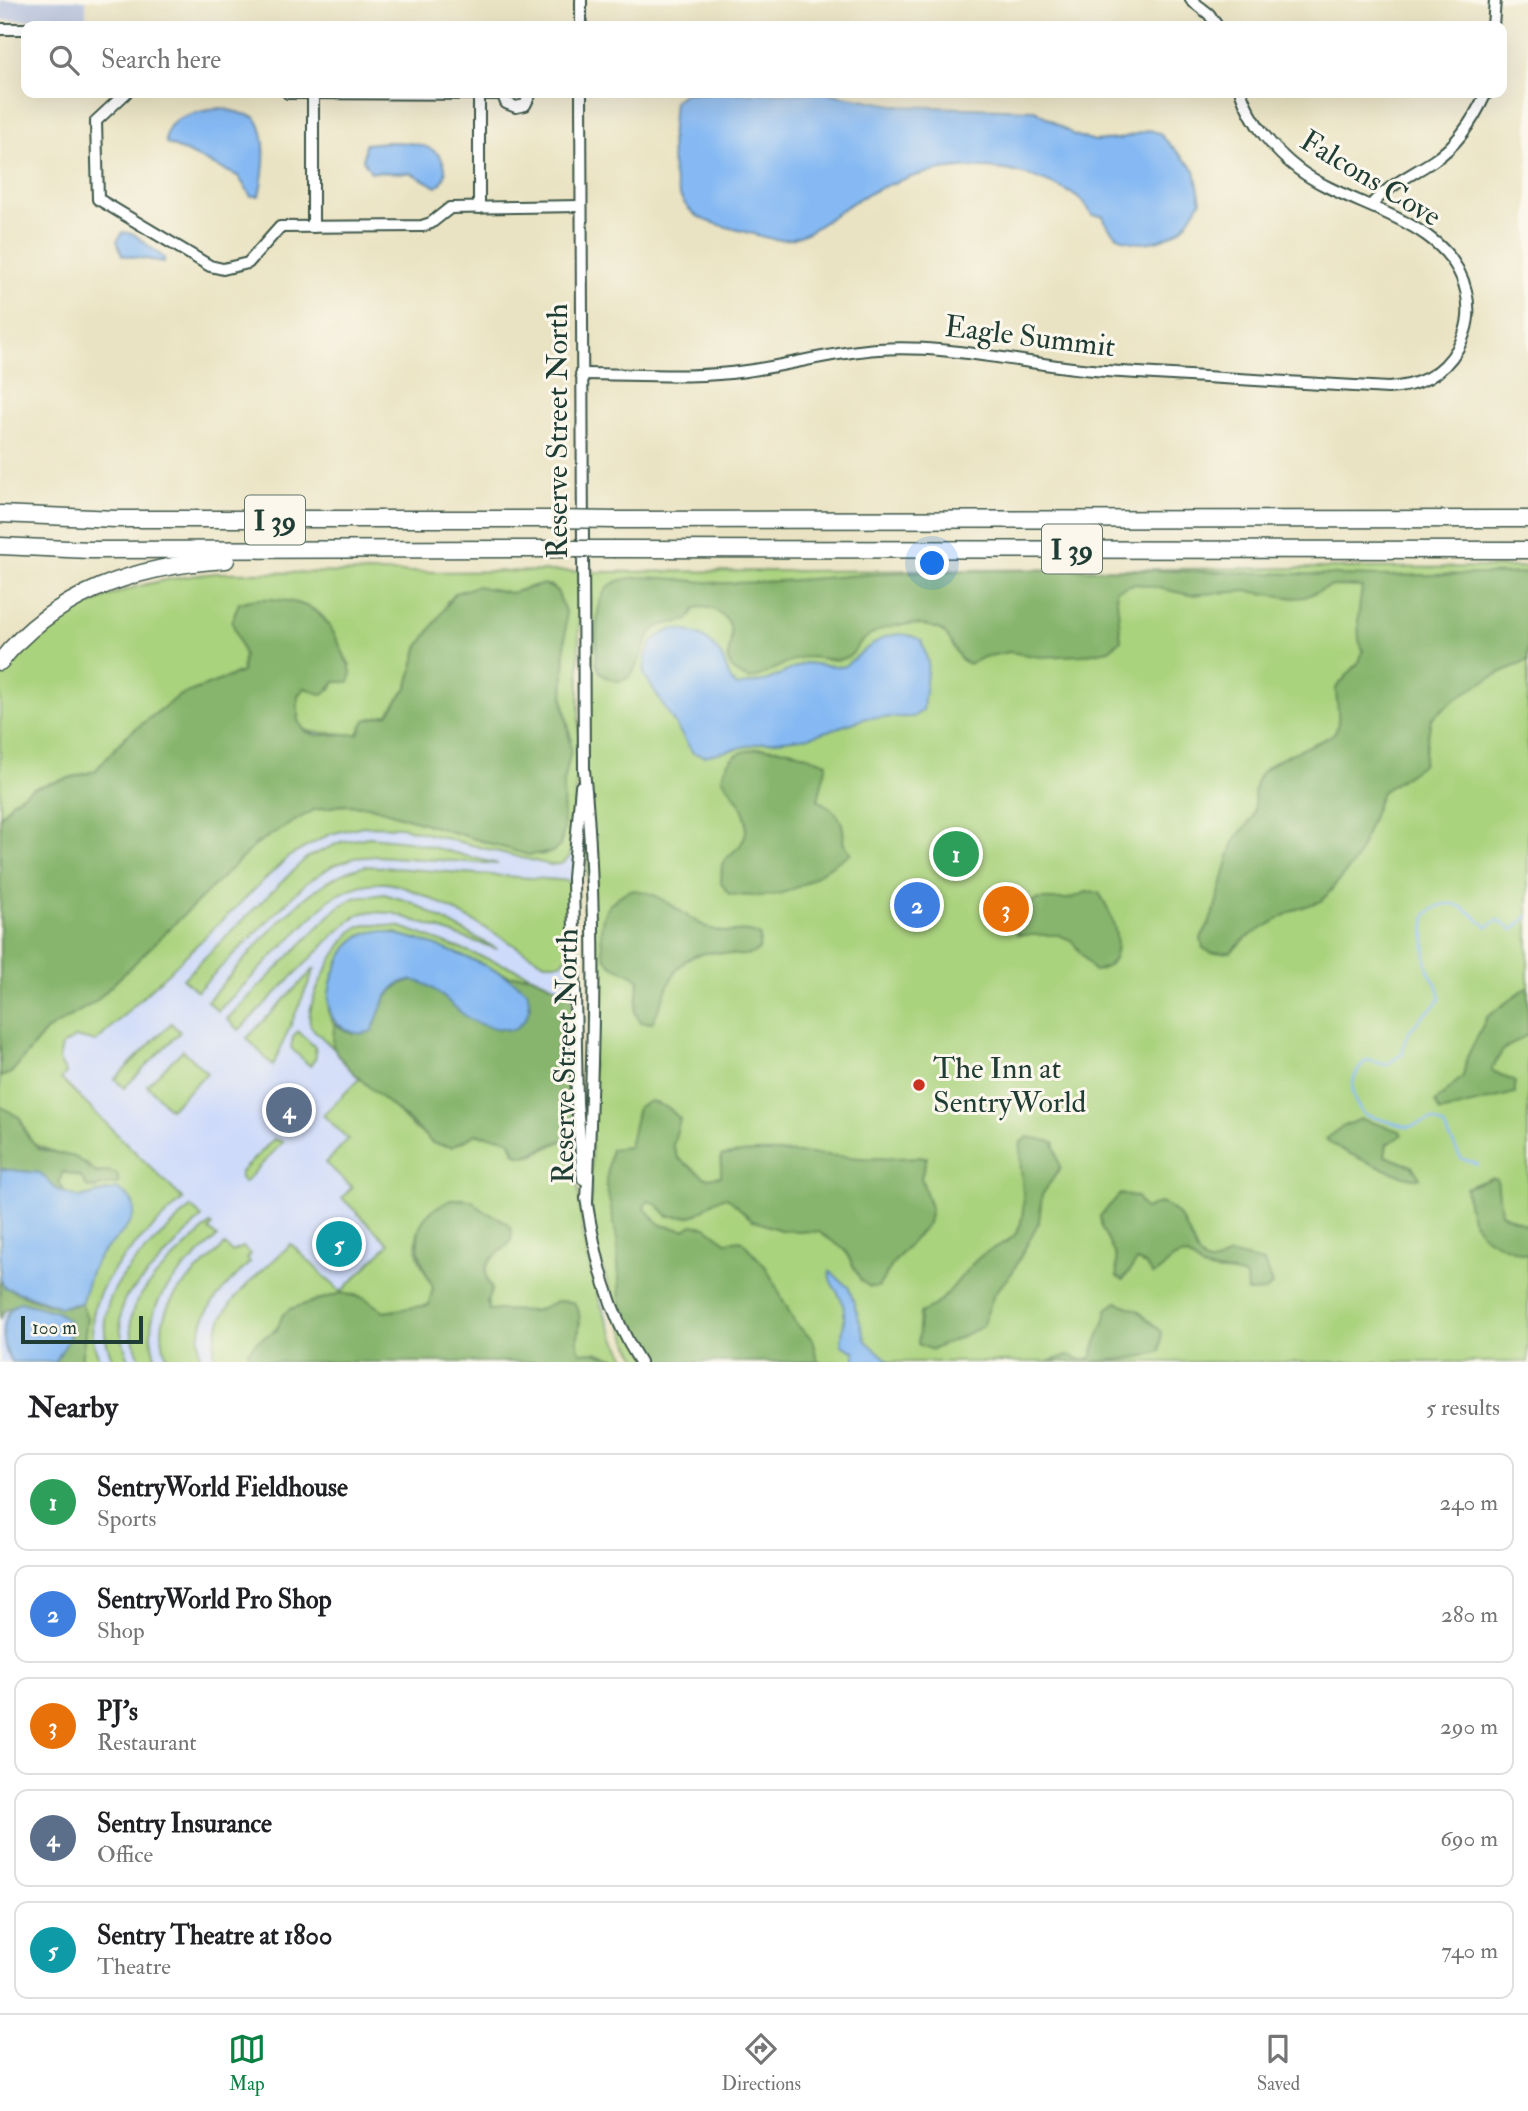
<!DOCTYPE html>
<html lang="en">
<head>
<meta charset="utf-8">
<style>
  body { margin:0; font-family:"IM FELL Double Pica",serif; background:#f6f6f6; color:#202124 }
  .scale { position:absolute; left:21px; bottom:18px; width:122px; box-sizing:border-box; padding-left:7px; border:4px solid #1f3d34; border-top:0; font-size:19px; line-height:24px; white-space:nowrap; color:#1f3d34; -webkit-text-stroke:5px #fbf7ec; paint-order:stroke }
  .you { position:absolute; left:933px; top:564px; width:24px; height:24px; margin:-18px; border:5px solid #fff; border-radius:50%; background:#1a73e8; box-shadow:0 0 0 10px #1a73e833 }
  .badge { display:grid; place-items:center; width:46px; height:46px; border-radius:50%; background:#0b8043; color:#fff; font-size:23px; font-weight:700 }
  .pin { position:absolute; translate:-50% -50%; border:4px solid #fff; box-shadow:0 2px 7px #0006 }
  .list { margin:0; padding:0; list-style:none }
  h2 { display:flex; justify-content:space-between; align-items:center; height:91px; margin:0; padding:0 28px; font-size:30px }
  h2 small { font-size:23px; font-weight:400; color:#757577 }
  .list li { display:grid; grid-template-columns:46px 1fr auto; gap:21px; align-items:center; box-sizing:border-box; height:98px; margin:0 14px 14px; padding:0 14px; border:2px solid #e0e0e0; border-radius:14px }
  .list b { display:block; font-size:26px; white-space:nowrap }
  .list p { margin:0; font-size:23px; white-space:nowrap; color:#757577 }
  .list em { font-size:23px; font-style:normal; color:#757577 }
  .icon { flex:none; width:38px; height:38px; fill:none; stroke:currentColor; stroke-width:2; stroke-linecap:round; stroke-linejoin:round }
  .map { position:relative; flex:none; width:1528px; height:1362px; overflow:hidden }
  .search { position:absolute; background:#fff; box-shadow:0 7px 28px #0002; left:21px; right:21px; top:21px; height:77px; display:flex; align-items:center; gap:18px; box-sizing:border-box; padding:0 24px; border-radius:14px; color:#757577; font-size:26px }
  .sheet { height:651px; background:#fff }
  nav { display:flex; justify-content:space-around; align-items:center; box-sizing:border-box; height:98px; border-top:2px solid #e0e0e0; background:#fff; font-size:19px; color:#757577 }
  nav a { display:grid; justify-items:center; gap:4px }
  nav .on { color:#0b8043 }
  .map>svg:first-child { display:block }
  .built { fill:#cedafa }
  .industrial { fill:#b9c4de }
  .green { fill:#aad37e; stroke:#648859; stroke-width:2 }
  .forest { fill:#87b56d; stroke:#537950; stroke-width:2 }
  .water { fill:#86b9f3; stroke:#527b94; stroke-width:2 }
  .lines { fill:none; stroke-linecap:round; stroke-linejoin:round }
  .stream { stroke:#86b9f3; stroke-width:2.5 }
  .minor-casing { stroke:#3d5649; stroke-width:14 }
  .highway-casing { stroke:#3d5649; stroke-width:19 }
  .minor { stroke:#fff; stroke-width:10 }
  .highway { stroke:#fff; stroke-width:16 }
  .highway-bridge-casing { stroke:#3d5649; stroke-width:19; stroke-linecap:butt }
  .highway-bridge { stroke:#fff; stroke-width:16 }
  .poi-dot { fill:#c8321e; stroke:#fbf7ec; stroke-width:2.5 }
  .labels { text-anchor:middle; stroke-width:6; stroke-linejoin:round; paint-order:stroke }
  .shield { fill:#fbf7ec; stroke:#61756b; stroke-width:2 }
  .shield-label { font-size:28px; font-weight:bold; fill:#1f3d34 }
  .street-label { font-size:30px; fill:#1f3d34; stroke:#fbf7ec }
  .poi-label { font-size:30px; fill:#1f3d34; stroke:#fbf7ec; text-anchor:start }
</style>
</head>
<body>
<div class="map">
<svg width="1528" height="1362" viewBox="0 0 1528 1362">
  <rect width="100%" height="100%" fill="#fbf7ec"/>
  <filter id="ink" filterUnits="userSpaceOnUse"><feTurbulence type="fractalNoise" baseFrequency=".0143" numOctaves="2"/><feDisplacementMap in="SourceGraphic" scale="14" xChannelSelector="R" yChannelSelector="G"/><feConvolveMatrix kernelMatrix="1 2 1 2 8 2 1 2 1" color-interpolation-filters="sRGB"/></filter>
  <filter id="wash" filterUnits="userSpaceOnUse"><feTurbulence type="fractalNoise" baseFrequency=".00686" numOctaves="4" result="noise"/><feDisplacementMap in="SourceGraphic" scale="28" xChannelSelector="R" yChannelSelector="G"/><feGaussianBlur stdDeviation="1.57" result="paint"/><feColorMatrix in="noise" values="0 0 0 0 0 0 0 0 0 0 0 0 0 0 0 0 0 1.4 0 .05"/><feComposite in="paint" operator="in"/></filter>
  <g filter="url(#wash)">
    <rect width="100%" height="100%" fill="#eae3c3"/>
    <polygon class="built" points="171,583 575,815 572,1108 578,1200 583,1234 597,1287 616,1340 629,1362 0,1362 0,698"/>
    <rect class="industrial" x="0" y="0" width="86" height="20"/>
    <g class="green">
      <polygon points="1528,567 1528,1362 640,1362 629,1345 591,1234 592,997 584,770 590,572"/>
      <path d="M579 571V755L570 857 561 864 550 865 401 827 363 826 330 834 288 857 96 1042 76 1037 62 1046 59 1060 66 1073 61 1079 183 1199C141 1241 66 1294 101 1362H81L87 1318 81 1303 88 1277 105 1246 132 1216 109 1190 80 1198 65 1193 59 1182 62 1172 80 1176 85 1183 95 1189 106 1184 116 1185 106 1171 97 1173 85 1163 32 1144 20 1118 0 1106V1077L11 1073 46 1031 95 1002 240 857 283 826 314 810 343 805 368 806 501 847 541 855 552 852 562 840V796L571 738 563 699 566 614 557 591 551 585H536L511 593 487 588 447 601 444 611 418 648 408 686 388 714 365 720 358 734C350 736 343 733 335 733 303 733 292 732 298 695L305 688 331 689 335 682 341 681 350 665C327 631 334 606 283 601 267 599 255 598 239 603L232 621 244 655 242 672 179 696 126 736 95 771 33 788 13 801 0 817V677C67 604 119 583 216 573Z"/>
      <polygon points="369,837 408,841 498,864 376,856 354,858 332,866 305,884 197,991 183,979 306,858 341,842"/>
      <path d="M366 866 572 881V952L561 963H545C510 944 420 885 385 883 364 882 347 889 329 900L218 1011 207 1001C249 957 306 877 366 866Z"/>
      <polygon points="384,894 411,902 497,949 393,913 366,912 357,915 336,933 239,1030 227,1019 337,908 354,898"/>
      <path d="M371 924 401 927 521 971 572 994 529 975 510 976 396 933H365L346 951 332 984 328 1012 334 1024 336 1051 311 1027C302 1007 338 942 355 929 360 926 366 925 371 924Z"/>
      <polygon points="315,968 273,1066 247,1038"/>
      <polygon points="171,1023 180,1032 124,1088 115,1079"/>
      <polygon points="298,1031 315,1047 316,1057 310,1066 291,1048 293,1037"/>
      <polygon points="183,1050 207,1073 170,1109 147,1085"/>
      <path d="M361 1077C379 1092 394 1109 411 1125 418 1132 425 1134 432 1143L463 1142 476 1134C487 1137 499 1135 509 1140L514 1152 533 1155 574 1135C579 1212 585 1296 629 1362L595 1352 581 1353 577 1348 580 1322 558 1301 535 1311 489 1310 487 1301 492 1289C480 1270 487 1261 503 1249L501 1219C496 1218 490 1217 485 1214 476 1210 475 1200 465 1199 453 1198 444 1202 435 1210 405 1237 416 1256 433 1287L429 1305 384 1312C374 1308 366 1296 356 1295 341 1294 319 1298 304 1305 294 1309 256 1348 248 1358L249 1362H215C206 1309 257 1278 291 1244L341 1292 389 1244 342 1198 352 1187 326 1163 348 1139 323 1115Z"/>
      <polygon points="274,1139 283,1142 244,1183 240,1178 240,1173"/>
      <path d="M191 1207 202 1217 125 1298C116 1321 121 1340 130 1362H114C79 1294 149 1250 191 1207Z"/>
      <path d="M210 1224 212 1226 209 1230 217 1237C180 1274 134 1303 157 1362H141C136 1348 130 1335 131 1320 132 1290 189 1245 210 1224Z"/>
      <path d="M225 1245 232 1252 243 1247 251 1254 247 1259 250 1262C222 1291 190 1317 201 1362H169C144 1307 190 1280 225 1245Z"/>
    </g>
    <g class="forest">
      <path d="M1098 569 1378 576 1528 573V661C1495 673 1457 695 1431 719L1423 764 1382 792 1356 860 1322 901 1294 910 1246 938 1231 952 1212 953 1203 948 1201 938C1219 910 1222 873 1234 842 1238 832 1250 826 1253 816 1257 800 1250 789 1260 775 1274 754 1332 742 1336 730 1341 717 1336 702 1336 688L1359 662 1363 651 1359 640 1358 618 1362 587 1331 586 1305 597 1294 598 1247 591 1190 595 1145 585 1133 584 1116 590 1121 640 1109 650 1083 655 1040 657 1009 652 984 657 969 664C952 658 955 636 938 629 914 620 880 624 861 642 855 648 853 657 842 659 829 662 814 655 800 658 783 662 768 675 750 679 743 676 735 674 731 667 722 651 742 633 722 615 714 608 706 606 696 608L688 620C676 624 662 621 652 632 641 645 637 693 608 678 601 675 597 668 596 661 598 641 592 598 611 585 632 569 692 583 720 583 783 583 844 575 906 572 970 570 1034 570 1098 569Z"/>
      <path d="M544 584 557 591 566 614 563 699 571 750 563 786 564 829 560 846 552 852 528 855 368 806 343 805 314 810 257 843 96 1001 46 1031 11 1073 0 1077V817L13 801 33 788 95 771 126 736 179 696 242 672 244 655 232 621 239 603C254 598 266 598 282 600 322 606 329 621 345 657 349 666 354 672 349 682H335L323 695 305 688 298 695V721L306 732 316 735 358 734 365 720 388 714 408 686 418 648 455 593 477 586 511 593Z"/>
      <path d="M763 748 790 750 827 763 818 800C836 810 846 820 843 842L851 853C802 883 792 903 729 894L721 883 722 864C727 856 736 851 741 844 756 821 737 797 722 779 725 756 741 750 763 748Z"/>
      <path d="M630 890C665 890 685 922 718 931 733 935 746 927 760 936L759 950C746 958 738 955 723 953 671 947 670 989 652 1023L640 1022 635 1012 639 980C631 971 620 972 610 964 604 958 603 952 602 944 598 918 606 901 630 890Z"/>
      <path d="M1086 892 1099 893C1113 913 1133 966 1094 971L1071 940 1058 935H1017V927L1032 902 1039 899H1069Z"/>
      <path d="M498 972 510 976 529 975 572 994 574 1135 526 1156 518 1155C513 1151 513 1145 509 1140 506 1137 482 1136 476 1134L452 1147 432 1143C409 1115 347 1077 333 1046L334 1024 352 1034 375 1025C381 999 402 968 432 986 446 993 455 1009 469 1018 479 1024 489 1025 500 1029L530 1006 527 991Z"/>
      <polygon points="1528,986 1528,1034 1503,1050 1491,1070 1515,1082 1515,1093 1440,1112 1435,1102 1463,1076 1467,1057 1487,1017"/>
      <path d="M650 1101 669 1108 680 1119 673 1146 678 1158 706 1178 721 1176V1156C767 1147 816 1155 862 1158 884 1159 906 1157 927 1157L921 1177 931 1208 928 1223 895 1261 878 1287H870L861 1281 845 1250 819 1232 780 1230 752 1220 727 1197C712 1199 709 1207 697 1214 689 1218 676 1216 668 1216L655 1203 647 1201 644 1208 661 1225 684 1230 692 1225 706 1227 726 1242 741 1240 766 1267 795 1323 812 1339 818 1362H650L620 1301 617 1239 606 1184 611 1149 629 1147 638 1107Z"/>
      <polygon points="0,1106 20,1118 26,1134 39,1149 75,1157 97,1173 110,1171 117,1174 119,1183 88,1188 80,1176 63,1172 59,1182 65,1193 49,1185 40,1173 0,1169"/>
      <path d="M1361 1119 1400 1131 1402 1135 1387 1144 1385 1156 1412 1166 1420 1178C1405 1181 1337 1150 1326 1139L1342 1127Z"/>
      <path d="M1028 1137 1054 1142 1060 1168 1042 1195 1039 1222 1012 1273 994 1294 982 1327 932 1350 918 1344 920 1313C948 1303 959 1273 982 1255 997 1244 1016 1243 1021 1222 1028 1196 1017 1168 1021 1142Z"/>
      <path d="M1491 1178 1497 1179 1501 1213 1528 1226V1255C1486 1241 1470 1235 1466 1188Z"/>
      <path d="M1120 1194 1137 1197 1145 1209 1159 1203C1201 1213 1187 1289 1229 1254L1264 1262 1272 1285 1266 1291 1247 1292 1246 1277C1233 1269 1216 1274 1203 1268 1194 1264 1192 1253 1180 1256 1167 1259 1164 1271 1153 1275L1146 1265 1137 1261 1123 1280 1117 1277 1116 1257 1102 1229 1100 1216Z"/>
      <path d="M454 1199 472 1200C484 1217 506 1216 511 1229 520 1255 468 1252 492 1289L487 1301 489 1310 535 1311 558 1301 573 1302C588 1316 571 1338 581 1353L594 1352 623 1362H249L248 1351 257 1341 277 1330 282 1316 290 1309 341 1293 365 1298 384 1312 429 1305 433 1287C414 1251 405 1216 454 1199Z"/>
      <path d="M0 1278 4 1287C28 1296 56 1314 81 1303L87 1318 81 1362H55L63 1347 47 1310 20 1302 4 1311 0 1320Z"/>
      <path d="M1117 1302 1137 1310 1162 1332 1160 1351C1136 1362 1078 1362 1047 1362L1068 1355 1085 1361 1092 1356C1096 1336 1105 1328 1107 1309Z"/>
    </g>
    <g class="water">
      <path d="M685 93H827L899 106 1035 110 1074 135 1095 141 1118 139 1150 130 1159 133 1195 170 1201 201C1195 209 1189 222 1182 228 1157 248 1115 251 1103 216L1092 215C1082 195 1062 188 1042 180 982 157 918 168 862 197 839 209 819 230 794 238 776 243 760 235 742 231 728 227 710 224 697 216 664 194 671 134 674 101Z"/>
      <path d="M221 108 255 117C269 136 264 173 259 196H251L238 176 166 143C163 114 199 112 221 108Z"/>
      <path d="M388 142C408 142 441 143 445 168 447 176 443 182 437 187L411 173 371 172 363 160 365 144Z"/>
      <polygon points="123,232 134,234 164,258 164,262 122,255 117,241"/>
      <path d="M674 629C700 631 717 642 726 667 729 675 730 682 737 686L768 680 805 663 843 667C868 649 889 622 921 640L928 662 923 710 913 717 867 718 809 737 760 743 705 756 693 753 644 674C645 650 650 637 674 629Z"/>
      <path d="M380 931C419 937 497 965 527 991 532 1007 528 1021 513 1030 499 1029 483 1027 471 1020 448 1006 414 955 387 996 380 1007 377 1020 372 1031 358 1036 354 1033 342 1027 314 1012 336 957 354 940 362 933 370 932 380 931Z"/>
      <path d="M0 1169 40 1173 57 1190 80 1198 117 1189 131 1199C145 1223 106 1243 96 1261 88 1275 87 1289 81 1303L60 1307 4 1287 0 1278Z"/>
      <path d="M830 1271 849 1288 866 1341 890 1362H855V1352L841 1345C842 1331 847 1316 842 1301 838 1290 827 1282 830 1271Z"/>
      <path d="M20 1302 57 1312 70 1322 69 1339 55 1362H11C0 1342 0 1312 20 1302Z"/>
    </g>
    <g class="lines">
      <path class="stream" d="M1478 1165 1461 1158 1443 1125 1437 1122 1432 1120 1408 1127 1365 1115C1347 1097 1349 1077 1367 1060L1387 1065 1403 1053C1403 1027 1426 1017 1440 999 1442 987 1431 980 1428 969 1425 960 1423 922 1427 914 1452 891 1468 911 1487 927L1498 920 1513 930 1528 916"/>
    </g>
  </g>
  <g filter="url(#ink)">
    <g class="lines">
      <defs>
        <g id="minor">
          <polyline points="1191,0 1209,14 1217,26"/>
          <polyline points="581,26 581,0"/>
          <polyline points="1493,26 1495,0"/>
          <polyline points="0,29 26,29"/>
          <polyline points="126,93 96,121 98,199 210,266 223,269 248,263 280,227 422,226 431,223 450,208 581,206"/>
          <polyline points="288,93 502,94"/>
          <polyline points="502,93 506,103 516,107 525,105 531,93"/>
          <path d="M581 93 584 770C599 913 593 1059 587 1202"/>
          <polyline points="479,95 479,208"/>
          <path d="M1371 205C1389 185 1410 176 1433 161 1458 145 1474 119 1486 93"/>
          <polyline points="313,227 313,93"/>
          <path d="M581 374C636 374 693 379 746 371 790 365 833 352 878 349 954 344 1029 366 1105 371L1388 388C1418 386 1442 376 1458 348 1468 329 1471 312 1466 291 1449 217 1350 209 1298 169 1273 150 1252 123 1241 93"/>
          <polyline points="581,786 573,878 577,1103 583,1179"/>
          <path d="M586 1198C595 1256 608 1312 640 1362"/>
        </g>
        <g id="highway">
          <polyline points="0,514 116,519 551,519"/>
          <polyline points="615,520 1528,519"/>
          <polyline points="0,546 90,550 551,549"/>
          <polyline points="615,549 1528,550"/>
          <path d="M0 662C55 592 140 565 226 560"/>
        </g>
      </defs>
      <use href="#minor" class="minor-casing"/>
      <use href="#highway" class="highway-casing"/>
      <use href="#minor" class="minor"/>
      <use href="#highway" class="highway"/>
      <defs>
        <g id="highway-bridge">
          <polyline points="551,519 615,520"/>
          <polyline points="551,549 615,549"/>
        </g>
      </defs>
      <use href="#highway-bridge" class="highway-bridge-casing"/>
      <use href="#highway-bridge" class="highway-bridge"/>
    </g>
  </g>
  <circle class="poi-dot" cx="919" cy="1085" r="7"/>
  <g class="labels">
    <g class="shield">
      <rect x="245" y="495.5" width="60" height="49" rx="5"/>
      <rect x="1042" y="524.5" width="60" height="49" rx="5"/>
    </g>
    <g class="shield-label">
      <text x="275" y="530">I 39</text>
      <text x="1072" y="559">I 39</text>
    </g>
    <g class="street-label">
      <text transform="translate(1371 178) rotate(31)" y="10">Falcons Cove</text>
      <text transform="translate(1030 336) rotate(7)" y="10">Eagle Summit</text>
      <text transform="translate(557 431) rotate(-90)" y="10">Reserve Street North</text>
      <text transform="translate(565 1056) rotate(-89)" y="10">Reserve Street North</text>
    </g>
    <g class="poi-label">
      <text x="933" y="1078">The Inn at<tspan x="933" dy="34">SentryWorld</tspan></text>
    </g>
  </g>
</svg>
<div class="scale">100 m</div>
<div class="you"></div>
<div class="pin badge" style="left:956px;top:854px;background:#2e9e5b">1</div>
<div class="pin badge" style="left:917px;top:905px;background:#3f7fe0">2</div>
<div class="pin badge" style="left:1006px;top:909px;background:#e8710a">3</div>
<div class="pin badge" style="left:289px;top:1110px;background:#5c6f8a">4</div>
<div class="pin badge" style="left:339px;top:1244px;background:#0f9aa8">5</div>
<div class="search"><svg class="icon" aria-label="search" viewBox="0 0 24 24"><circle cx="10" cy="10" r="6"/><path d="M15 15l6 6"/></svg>Search here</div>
</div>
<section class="sheet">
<h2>Nearby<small>5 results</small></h2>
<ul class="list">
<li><span class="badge" style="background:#2e9e5b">1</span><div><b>SentryWorld Fieldhouse</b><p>Sports</p></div><em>240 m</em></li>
<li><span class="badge" style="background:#3f7fe0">2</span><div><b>SentryWorld Pro Shop</b><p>Shop</p></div><em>280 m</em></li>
<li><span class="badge" style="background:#e8710a">3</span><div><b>PJ's</b><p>Restaurant</p></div><em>290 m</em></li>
<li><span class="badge" style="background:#5c6f8a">4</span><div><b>Sentry Insurance</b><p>Office</p></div><em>690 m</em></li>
<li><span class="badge" style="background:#0f9aa8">5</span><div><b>Sentry Theatre at 1800</b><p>Theatre</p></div><em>740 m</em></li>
</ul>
</section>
<nav>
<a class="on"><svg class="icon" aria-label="map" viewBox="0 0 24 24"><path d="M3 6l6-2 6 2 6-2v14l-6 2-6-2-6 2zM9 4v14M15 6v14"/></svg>Map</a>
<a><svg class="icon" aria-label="directions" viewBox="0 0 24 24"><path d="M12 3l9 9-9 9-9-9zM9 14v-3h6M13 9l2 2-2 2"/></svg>Directions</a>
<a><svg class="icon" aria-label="saved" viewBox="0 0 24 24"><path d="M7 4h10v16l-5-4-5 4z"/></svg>Saved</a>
</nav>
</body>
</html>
